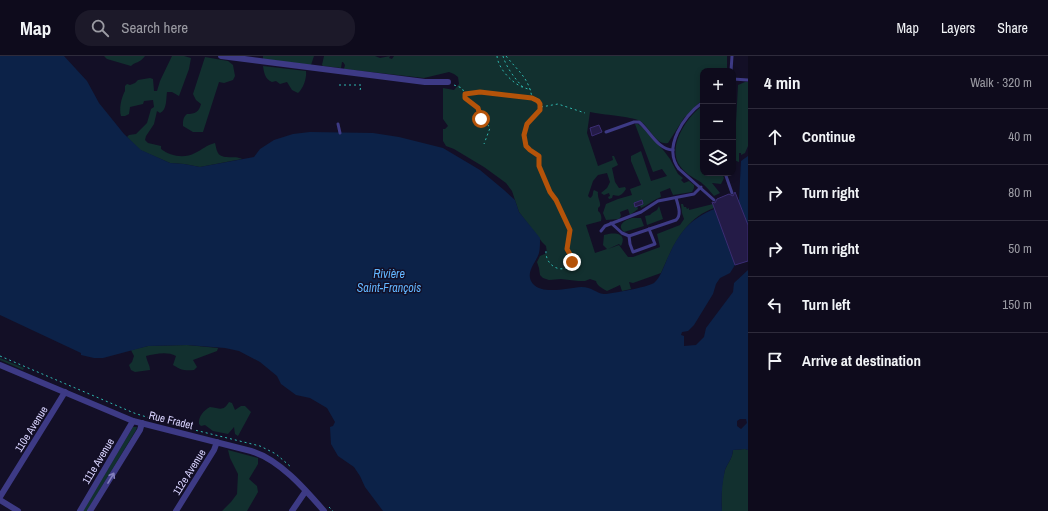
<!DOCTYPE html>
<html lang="en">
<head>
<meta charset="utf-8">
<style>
  body { margin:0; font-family:"Archivo Narrow",sans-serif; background:#1c1929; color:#f1f3f6 }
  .controls { position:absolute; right:12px; top:12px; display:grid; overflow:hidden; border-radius:8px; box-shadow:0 2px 6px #0003 }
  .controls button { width:36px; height:36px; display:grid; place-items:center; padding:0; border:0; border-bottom:1px solid #2e2b3b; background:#0e0b1c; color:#f1f3f6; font:20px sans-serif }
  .stop { position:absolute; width:12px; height:12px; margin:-9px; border:3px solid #b45309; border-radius:50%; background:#fff }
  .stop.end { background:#b45309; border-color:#fff; box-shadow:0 1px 4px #0008 }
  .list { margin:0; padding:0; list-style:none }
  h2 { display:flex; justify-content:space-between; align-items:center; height:52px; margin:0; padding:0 16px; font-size:17px }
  h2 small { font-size:13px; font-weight:400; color:#9b9ba3 }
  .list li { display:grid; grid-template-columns:26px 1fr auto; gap:12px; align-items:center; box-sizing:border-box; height:56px; padding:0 16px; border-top:1px solid #2e2b3b }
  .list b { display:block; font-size:15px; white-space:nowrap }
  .list em { font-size:13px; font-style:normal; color:#9b9ba3 }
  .icon { flex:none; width:22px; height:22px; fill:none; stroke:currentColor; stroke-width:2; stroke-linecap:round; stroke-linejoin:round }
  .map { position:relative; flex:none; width:748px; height:455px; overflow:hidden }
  header { display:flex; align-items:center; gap:24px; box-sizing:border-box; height:56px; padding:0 20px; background:#0e0b1c; border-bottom:1px solid #2e2b3b }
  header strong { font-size:19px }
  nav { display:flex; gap:22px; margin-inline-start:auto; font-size:14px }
  .search { width:280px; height:36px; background:#1c1929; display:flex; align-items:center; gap:10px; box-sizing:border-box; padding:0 14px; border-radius:16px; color:#9b9ba3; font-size:15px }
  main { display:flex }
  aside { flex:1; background:#0e0b1c }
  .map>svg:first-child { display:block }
  .green { fill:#12302f }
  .water { fill:#0c2248; fill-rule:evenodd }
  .building { fill:#241b47; stroke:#3b2d73 }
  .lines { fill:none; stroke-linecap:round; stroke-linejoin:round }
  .path { stroke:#2fb8b0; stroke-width:1; stroke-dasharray:2 3; stroke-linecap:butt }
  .lane { stroke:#3d3a85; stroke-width:3 }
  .street { stroke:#3d3a85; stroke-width:6 }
  .oneway { stroke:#837fbc }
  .route { stroke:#b45309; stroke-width:5 }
  .labels { text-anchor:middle; stroke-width:3; stroke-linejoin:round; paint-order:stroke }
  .street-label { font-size:11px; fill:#d9d4ff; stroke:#130f26 }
  .water-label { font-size:12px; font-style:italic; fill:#62b6ff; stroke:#130f26 }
</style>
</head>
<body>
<header>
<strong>Map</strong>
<div class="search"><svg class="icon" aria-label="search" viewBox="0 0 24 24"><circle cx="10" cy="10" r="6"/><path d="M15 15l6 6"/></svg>Search here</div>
<nav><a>Map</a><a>Layers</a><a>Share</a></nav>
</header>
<main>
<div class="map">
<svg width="748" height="455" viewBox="0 0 748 455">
  <rect width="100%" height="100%" fill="#130f26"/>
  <g class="green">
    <path d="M104 0H145C139 8 136 5 131 10L107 3Z"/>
    <path d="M172 0H184L191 2 189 13 179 40 172 36H167C166 43 167 54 160 57L157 55 154 68 146 80 145 84 148 87 161 90V93C170 100 184 103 195 97 202 94 206 89 215 87 216 90 216 94 218 97 222 104 235 99 242 103L200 111 184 108 170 107 140 94 127 81 129 79 136 78 147 67 151 53 154 51 153 44 144 45 143 48 130 51 129 58 125 60H121C119 53 121 42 125 35V30L127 28 130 29 135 27 138 24 150 22 153 23 154 35H157L160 25Z"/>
    <polygon points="263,0 314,0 311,9 263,3"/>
    <path d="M324 0H375L380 2 390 0 389 2 392 3 394 0H727V15H703V43L684 62 668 87C656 90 649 70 640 65 630 60 603 59 590 56L587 77 598 110 613 104 612 100H614L618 109 612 112 615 126 619 132 625 131 626 133C622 139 620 141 613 139L612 142 609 143 608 141 610 140 609 137 604 139 601 137 607 132 610 126 607 117 598 119 593 125 588 140 590 142C594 140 592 137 594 134L598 136C597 142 601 146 600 150L598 152V155C601 157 602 161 601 165L586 169 595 197 607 193 603 189 604 179C613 176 628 176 621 190L619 188 608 193 619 189 628 201H633L660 191 657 178 680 169 684 163 682 157 681 148H683L684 151H686L687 153 689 152V154L713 148 714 152C684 163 673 190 661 217L633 227 629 226 631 233 622 235 620 229 607 235C602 232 597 230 596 225L590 223 585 225H578L561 223 549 224 543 222 540 219 539 212 537 206 540 200 547 197 546 190 542 186 519 156 512 135 506 127 484 111 454 93 446 90 443 85V73H445L448 70 443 63V32L454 34 459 28 458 21 454 18 449 16 424 22 344 13 345 9 343 6H342L341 12 323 10 322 9Z"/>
    <path d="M205 1 228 5 233 9 235 20 233 24 224 27 219 26 203 76H193L183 70C183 65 183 61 187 58 195 58 199 56 201 48L196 44 193 38Z"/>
    <path d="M263 10 306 15C307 22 303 33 298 37L292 34 287 26 280 28 276 25 272 26C265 23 264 17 263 10Z"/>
    <polygon points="745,26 748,26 748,90 745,97 741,99 741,97 739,97 739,106 734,104 738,29"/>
    <path d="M703 49V117H722L724 122 721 128 712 127 720 137 714 140C710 135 704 128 699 125 692 121 685 117 680 110 666 90 688 60 703 49Z"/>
    <path d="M635 68H638L643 72 664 95 670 103 678 118 683 122 681 124 684 127 689 125 694 129V132L692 136 673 139 670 132 660 136 661 141C653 144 648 149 641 152L640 149 643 148 642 144 634 147 635 151 637 150 638 153 630 159 628 153 620 156 621 160 619 163 606 164 603 157 606 148 618 143 632 139 630 133 641 129 631 105V100L641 95 651 125 667 120 662 113 653 116Z"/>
    <polygon points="673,145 659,150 663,163 647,169 645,160 650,159 652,157 657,154 659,150"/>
    <path d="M632 162H641L644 170 624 176C616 169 625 164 632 162Z"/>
    <path d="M187 289 218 292 217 295 193 304 197 311 194 314C185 315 181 314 173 309L176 300C167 295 155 298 146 300 147 306 150 309 150 314L135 316 131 314 129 309 132 306 134 300 131 294 148 290Z"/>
    <polygon points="0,302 24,312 23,314 0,304"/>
    <path d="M229 346 232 347 235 354 241 350H245L251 356 238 380 235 378 234 371 228 378 213 375 205 369 201 370 199 368C198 361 204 354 210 351 220 352 223 356 229 346Z"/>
    <polygon points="133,371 137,371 136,374 87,455 83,455"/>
    <path d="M745 393 748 394V455H722C721 442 721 427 725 414 728 406 732 404 733 394Z"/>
    <polygon points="228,394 258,402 258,408 249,423 257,430 258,436 247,455 222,455 231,446 237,438 238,418 230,402"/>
  </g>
  <path class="water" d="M0 0H64L87 25 99 47 124 78 141 94 170 107 184 108 200 111 254 101 260 93 274 84 293 78 310 76 373 77 399 81 443 92 480 114 504 134 515 144 519 156 540 182C540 187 540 193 539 197 536 207 524 217 533 228 543 239 568 232 581 231 593 231 595 237 604 238 611 238 648 231 654 227 662 220 665 206 670 197 686 162 704 156 739 144L741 105 748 100V205L735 209 730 217 720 222 716 228 713 238 694 269 688 275 682 276 681 279 684 280V290L696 289 704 281 706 272 733 236 734 227 748 214V394L745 393 733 394C732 404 728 406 725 414 722 427 721 442 722 455H383L365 431 360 420 354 411 338 400 331 388 330 371 333 370 335 366 327 352 310 342 296 339 281 328 277 320 260 306 239 295 225 292 187 289 148 290 103 302H94L81 299V297L0 259ZM740 363H746L747 367 741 373 737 370V365Z"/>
  <g class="building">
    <polygon points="599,69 602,76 592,80 590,72"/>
    <polygon points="735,136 748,169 748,205 735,209 712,146 715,147 717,143 729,138 733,140"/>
    <polygon points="642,144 643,148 635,151 634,147"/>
  </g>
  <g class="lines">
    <g class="path">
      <path d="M497 0C498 12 511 26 522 31 525 32 528 33 531 34"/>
      <path d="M503 0C506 11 515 23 523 31"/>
      <path d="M506 0C518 15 529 22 532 42"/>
      <polyline points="339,29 361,29 360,35"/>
      <path d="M454 29 462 32 465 38 480 36 533 42C539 44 541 48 540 55L527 68 524 79 526 90 530 95 539 100V110L550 136 556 145 570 174 567 193 572 202 570 210C559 218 545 208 546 195"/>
      <path d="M465 38C464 47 475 47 478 54 480 57 479 60 481 63 483 68 488 67 490 72L484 88"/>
      <polyline points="541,51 558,48 585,57"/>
      <polyline points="0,300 134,357 159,365"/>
      <polyline points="162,366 260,390 276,398 291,411"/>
      <polyline points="329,451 333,455"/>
    </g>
    <g class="lane">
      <polyline points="731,15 732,0"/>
      <polyline points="733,23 748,24"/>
      <path d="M703 46C684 60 662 91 679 113L714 144"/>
      <polyline points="338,68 340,77"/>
      <path d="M606 76 634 66H639C650 75 658 94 673 94"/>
      <polyline points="725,117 732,137"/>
      <path d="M611 167 622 177 629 180 676 164C682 159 678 149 676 142"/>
      <polyline points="601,175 605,170 641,156 658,145 694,138 701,131"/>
      <polyline points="629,180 630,188 633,196 655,188 649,173"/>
    </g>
    <g class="street">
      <polyline points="221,0 425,26 448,26"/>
      <path d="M0 309 133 365 251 395C279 403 305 433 324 455"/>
      <polyline points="0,441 65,336"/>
      <polyline points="0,444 18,455"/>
      <polyline points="80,455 133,365"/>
      <polyline points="90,455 140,374 142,367"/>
      <polyline points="176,455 214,394 217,386"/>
      <polyline points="292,455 305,436"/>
    </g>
  </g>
  <defs><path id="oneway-shaft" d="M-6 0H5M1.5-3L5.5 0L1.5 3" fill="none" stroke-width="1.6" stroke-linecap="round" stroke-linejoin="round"/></defs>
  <use class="oneway" href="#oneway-shaft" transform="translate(111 422) rotate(-59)"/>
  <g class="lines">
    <polyline class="route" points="481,63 478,52 465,42 465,38 480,36 532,42 538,45 540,48 540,54 527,68 524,79 526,90 530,94 539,100 539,110 550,136 556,144 570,174 567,193 572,202 572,206"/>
  </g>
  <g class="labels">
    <g class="street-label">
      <text transform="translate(171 364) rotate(14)" y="4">Rue Fradet</text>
      <text transform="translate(31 373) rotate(-58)" y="4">110e Avenue</text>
      <text transform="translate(98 405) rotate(-59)" y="4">111e Avenue</text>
      <text transform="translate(189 416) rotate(-58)" y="4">112e Avenue</text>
    </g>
    <g class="water-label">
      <text x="389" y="222">Rivière<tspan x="389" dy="14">Saint-François</tspan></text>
    </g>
  </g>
</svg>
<div class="controls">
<button>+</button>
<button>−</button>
<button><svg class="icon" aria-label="layers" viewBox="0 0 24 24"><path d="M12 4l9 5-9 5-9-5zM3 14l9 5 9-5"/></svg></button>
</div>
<div class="stop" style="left:481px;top:63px"></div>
<div class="stop end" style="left:572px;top:206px"></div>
</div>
<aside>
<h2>4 min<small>Walk · 320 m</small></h2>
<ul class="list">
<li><svg class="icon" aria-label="ahead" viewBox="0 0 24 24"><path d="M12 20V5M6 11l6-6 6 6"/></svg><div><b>Continue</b></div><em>40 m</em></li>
<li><svg class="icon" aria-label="right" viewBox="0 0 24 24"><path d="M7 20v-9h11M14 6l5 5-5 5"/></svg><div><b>Turn right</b></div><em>80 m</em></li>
<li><svg class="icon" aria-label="right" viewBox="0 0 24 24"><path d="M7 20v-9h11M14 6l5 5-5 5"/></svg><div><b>Turn right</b></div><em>50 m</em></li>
<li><svg class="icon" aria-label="left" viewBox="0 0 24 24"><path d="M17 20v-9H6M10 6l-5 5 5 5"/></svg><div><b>Turn left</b></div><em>150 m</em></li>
<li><svg class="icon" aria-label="arrive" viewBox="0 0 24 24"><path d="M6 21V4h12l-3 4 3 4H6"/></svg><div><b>Arrive at destination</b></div></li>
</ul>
</aside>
</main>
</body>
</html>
